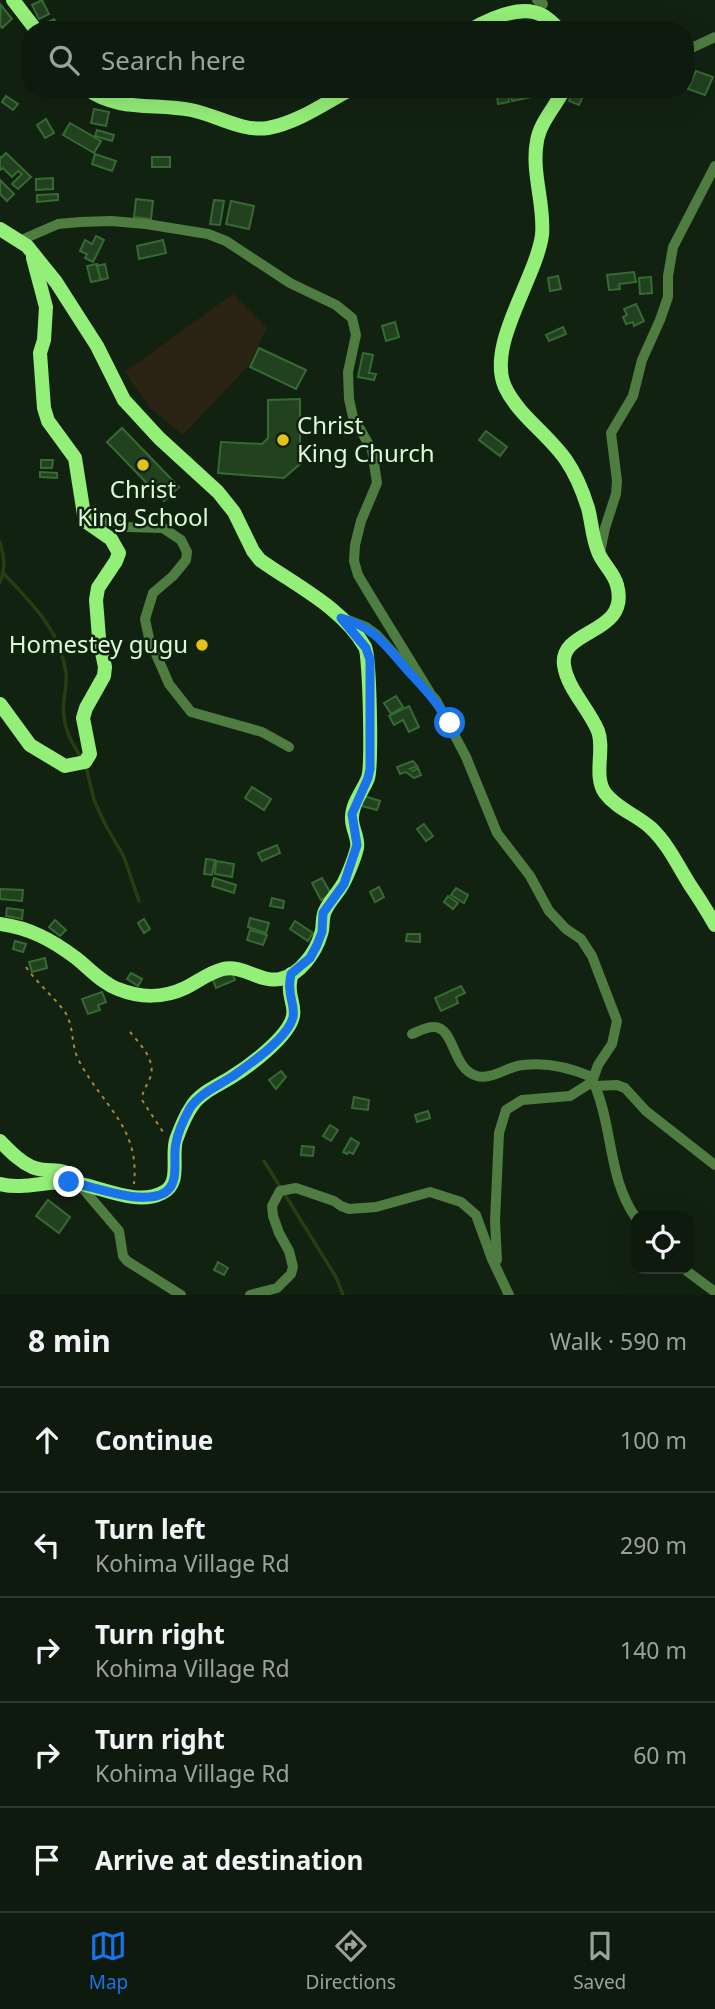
<!DOCTYPE html>
<html lang="en">
<head>
<meta charset="utf-8">
<style>
  body { margin:0; font-family:"Noto Sans",sans-serif; background:#172316; color:#f1f3f6 }
  .controls { position:absolute; right:21px; bottom:21px; display:grid; overflow:hidden; border-radius:14px; box-shadow:0 7px 28px #0002 }
  .controls button { width:63px; height:63px; display:grid; place-items:center; padding:0; border:0; border-bottom:2px solid #2e382e; background:#0e1a0d; color:#f1f3f6; font:35px sans-serif }
  .stop { position:absolute; width:21px; height:21px; margin:-16px; border:5px solid #1a73e8; border-radius:50%; background:#fff }
  .stop.end { background:#1a73e8; border-color:#fff; box-shadow:0 2px 7px #0008 }
  .list { margin:0; padding:0; list-style:none }
  h2 { display:flex; justify-content:space-between; align-items:center; height:91px; margin:0; padding:0 28px; font-size:30px }
  h2 small { font-size:23px; font-weight:400; color:#9ba19d }
  .list li { display:grid; grid-template-columns:46px 1fr auto; gap:21px; align-items:center; box-sizing:border-box; height:105px; padding:0 28px; border-top:2px solid #2e382e }
  .list b { display:block; font-size:26px; white-space:nowrap }
  .list p { margin:0; font-size:23px; white-space:nowrap; color:#9ba19d }
  .list em { font-size:23px; font-style:normal; color:#9ba19d }
  .icon { flex:none; width:38px; height:38px; fill:none; stroke:currentColor; stroke-width:2; stroke-linecap:round; stroke-linejoin:round }
  .map { position:relative; flex:none; width:715px; height:1295px; overflow:hidden }
  .search { position:absolute; background:#0e1a0d; box-shadow:0 7px 28px #0002; left:21px; right:21px; top:21px; height:77px; display:flex; align-items:center; gap:18px; box-sizing:border-box; padding:0 24px; border-radius:28px; color:#9ba19d; font-size:26px }
  .sheet { height:616px; background:#0e1a0d }
  nav { display:flex; justify-content:space-around; align-items:center; box-sizing:border-box; height:98px; border-top:2px solid #2e382e; background:#0e1a0d; font-size:19px; color:#9ba19d }
  nav a { display:grid; justify-items:center; gap:4px }
  nav .on { color:#1a73e8 }
  .map>svg:first-child { display:block }
  .green { fill:#2b2414 }
  .lines { fill:none; stroke-linecap:round; stroke-linejoin:round }
  .stream { stroke:#2b3c10; stroke-width:3.5 }
  .building { fill:#21411f; stroke:#376a33; stroke-width:2 }
  .path { stroke:#a8863d; stroke-width:2; stroke-dasharray:3.5 5; stroke-linecap:butt }
  .street { stroke:#4e7c41; stroke-width:10 }
  .secondary { stroke:#94ef78; stroke-width:14 }
  .route { stroke:#1a73e8; stroke-width:9 }
  .poi-dot { fill:#e2c21a; stroke:#122211; stroke-width:2.5 }
  .labels { text-anchor:middle; stroke-width:5; stroke-linejoin:round; paint-order:stroke }
  .poi-label { font-size:24px; fill:#dbfad6; stroke:#122211; text-anchor:start }
</style>
</head>
<body>
<div class="map">
<svg width="715" height="1295" viewBox="0 0 715 1295">
  <rect width="100%" height="100%" fill="#122211"/>
  <polygon class="green" points="233,294 267,328 249,365 183,435 150,408 125,372"/>
  <g class="lines">
    <g class="stream">
      <path d="M0 542C4 556 6 568 0 582"/>
      <path d="M4 574C32 604 60 629 66 673 67 682 65 691 64 700 61 724 70 741 83 760"/>
      <polyline points="86,767 94,800 105,824 124,857 139,901"/>
      <polyline points="264,1161 336,1277 343,1295"/>
    </g>
  </g>
  <g class="building">
    <polygon points="42,0 49,14 39,19 32,5"/>
    <polygon points="1,5 12,19 2,28 0,25"/>
    <polygon points="54,19 60,30 47,30 44,24"/>
    <polygon points="696,71 713,77 705,95 688,89"/>
    <polygon points="525,89 530,89 532,97 512,101 510,93"/>
    <polygon points="574,89 586,89 579,105 569,101"/>
    <polygon points="508,94 509,102 498,104 497,96"/>
    <polygon points="6,96 18,104 13,110 2,102"/>
    <polygon points="94,109 109,112 106,126 91,123"/>
    <polygon points="46,119 54,133 45,138 37,125"/>
    <polygon points="70,123 101,141 94,153 63,135"/>
    <polygon points="97,130 114,135 112,141 95,136"/>
    <polygon points="6,153 31,177 18,189 12,184 22,174 18,171 12,177 3,168 0,170 0,157 1,158"/>
    <polygon points="95,154 116,161 112,171 92,164"/>
    <rect x="152" y="157" width="18" height="10"/>
    <polygon points="53,178 53,189 36,190 36,179"/>
    <polygon points="0,180 14,194 7,201 0,194"/>
    <polygon points="58,194 58,200 37,202 37,195"/>
    <polygon points="136,199 153,201 151,219 134,217"/>
    <polygon points="214,200 224,201 220,225 210,224"/>
    <polygon points="231,201 254,206 249,229 226,224"/>
    <polygon points="96,236 104,240 93,262 85,258 87,254 80,251 85,240 92,244"/>
    <polygon points="163,240 166,253 139,259 137,246"/>
    <polygon points="97,264 101,280 91,282 87,266"/>
    <polygon points="105,264 108,278 101,280 97,266"/>
    <polygon points="634,272 636,282 619,284 620,289 609,290 607,275"/>
    <polygon points="558,276 561,289 550,291 548,278"/>
    <polygon points="651,277 652,293 640,294 639,278"/>
    <polygon points="636,304 644,321 634,326 633,322 626,324 623,317 627,315 624,309"/>
    <polygon points="395,322 399,337 386,341 382,326"/>
    <polygon points="563,327 566,334 549,341 546,335"/>
    <polygon points="259,348 306,370 296,389 250,367"/>
    <polygon points="363,353 373,355 369,373 376,374 374,380 358,377"/>
    <polygon points="300,399 300,464 284,478 218,473 221,442 262,444 268,438 268,400"/>
    <polygon points="122,428 179,487 164,501 107,442"/>
    <polygon points="486,431 507,447 500,456 479,440"/>
    <polygon points="41,460 53,460 52,468 41,468"/>
    <polygon points="40,472 57,473 57,478 40,477"/>
    <polygon points="396,696 403,707 391,714 384,703"/>
    <polygon points="409,706 419,727 409,732 403,720 394,725 389,716"/>
    <polygon points="413,761 417,766 410,769 413,771 418,768 421,775 414,778 406,772 400,774 397,767"/>
    <polygon points="252,787 271,799 264,810 245,798"/>
    <polygon points="361,795 380,801 377,810 358,805"/>
    <polygon points="424,824 433,836 426,841 417,829"/>
    <polygon points="277,845 280,853 262,861 258,853"/>
    <polygon points="206,859 215,860 212,875 204,874"/>
    <polygon points="216,861 234,864 232,877 215,874"/>
    <polygon points="214,878 236,885 234,893 212,886"/>
    <polygon points="322,878 331,894 321,900 312,883"/>
    <polygon points="379,887 384,897 375,902 370,892"/>
    <polygon points="456,888 468,895 464,903 451,895"/>
    <polygon points="0,889 23,890 22,901 0,899"/>
    <polygon points="448,896 458,903 453,909 444,902"/>
    <polygon points="272,898 284,901 283,908 270,906"/>
    <polygon points="7,908 23,910 22,919 6,916"/>
    <polygon points="250,918 269,923 266,933 248,927"/>
    <polygon points="144,919 150,929 144,933 138,923"/>
    <polygon points="55,920 66,930 60,936 49,927"/>
    <polygon points="295,921 313,933 308,941 290,929"/>
    <polygon points="250,930 267,935 263,945 247,940"/>
    <polygon points="407,934 420,934 420,942 406,941"/>
    <polygon points="15,941 26,944 23,952 13,949"/>
    <polygon points="45,958 47,968 32,972 29,962"/>
    <polygon points="231,969 235,980 216,988 212,977"/>
    <polygon points="131,973 142,979 138,986 127,979"/>
    <polygon points="461,986 465,993 456,997 458,1003 441,1011 435,998"/>
    <polygon points="102,992 106,1002 98,1005 100,1010 88,1014 82,999"/>
    <polygon points="281,1071 286,1077 276,1089 269,1080"/>
    <polygon points="354,1097 369,1100 368,1110 352,1108"/>
    <polygon points="428,1111 430,1118 417,1122 415,1115"/>
    <polygon points="330,1125 338,1130 331,1141 323,1136"/>
    <polygon points="351,1138 359,1143 353,1154 349,1152 347,1154 343,1152"/>
    <polygon points="302,1146 314,1147 313,1156 301,1155"/>
    <polygon points="48,1200 70,1217 59,1233 36,1216"/>
    <polygon points="218,1262 228,1268 224,1275 214,1270"/>
  </g>
  <g class="lines">
    <g class="path">
      <path d="M26 967C37 983 53 996 65 1012 74 1026 71 1044 78 1059 102 1106 140 1126 134 1184"/>
      <path d="M130 1032C140 1044 157 1061 150 1078 147 1086 142 1091 142 1100L165 1135"/>
    </g>
    <g class="street">
      <polyline points="537,0 543,4"/>
      <polyline points="685,51 715,37"/>
      <polyline points="19,241 58,224 80,222 111,221 146,224 208,234 226,241 290,283 336,305 352,318 356,335 348,372 349,399 353,417 372,450 377,483 361,521 355,545 354,561 358,575 373,600 429,691"/>
      <polyline points="82,513 126,527 163,528 181,540 187,552 186,560 173,576 153,593 145,619 149,638 169,684 191,712 262,732 289,747"/>
      <polyline points="600,552 605,528 616,494 617,481 611,433 633,396 642,360 660,320 668,297 668,276 673,247 715,166"/>
      <polyline points="345,619 366,627 377,635 436,700 466,757 497,833 530,876 549,911 566,929 581,939 592,956 617,1021 612,1044 598,1065 592,1082 595,1086 617,1085 625,1088 646,1111 715,1165"/>
      <path d="M412 1034C419 1031 426 1027 433 1027 455 1026 452 1070 477 1076 492 1080 508 1066 523 1065 546 1062 571 1068 592 1077"/>
      <path d="M595 1086C613 1128 608 1179 636 1218"/>
      <polyline points="79,1184 119,1231 123,1256 127,1261 181,1295"/>
      <polyline points="497,1260 495,1221 499,1133 506,1110 522,1100 570,1096 592,1082"/>
      <polyline points="684,1269 715,1292"/>
      <polyline points="250,1295 277,1288 291,1274 293,1267 289,1251 279,1233 273,1216 272,1206 280,1191 296,1188 334,1201 341,1206 349,1209 376,1207 430,1192 461,1202 476,1215 492,1259 509,1295"/>
    </g>
    <g class="secondary">
      <polyline points="13,0 36,30"/>
      <path d="M470 30C489 19 521 4 542 15 548 18 555 25 560 30"/>
      <path d="M87 89C118 112 155 103 191 110 217 115 241 132 268 128 297 123 325 103 351 89"/>
      <path d="M564 89C556 106 540 122 537 141 531 172 545 205 542 235 536 279 486 345 505 387 518 415 548 434 566 460 575 473 583 492 588 508 592 523 592 538 599 554 604 565 614 573 617 585 631 635 559 628 564 665 567 688 589 709 598 731 605 749 593 776 605 793 617 809 637 815 651 828 668 844 678 866 690 885 699 898 707 911 715 925"/>
      <path d="M0 229 27 246 56 282 97 346 124 400 159 438 218 492 234 512 253 551 260 560C295 585 343 608 365 647 370 656 372 767 368 778 363 791 352 803 352 817 351 828 359 837 357 848 355 857 346 880 341 887 336 895 330 901 326 909 321 917 324 926 321 934 316 952 299 976 280 979 260 983 242 964 223 969 210 972 197 982 185 988 164 998 140 998 118 989 102 983 90 969 76 958 52 940 30 928 0 924"/>
      <polyline points="0,704 30,745 65,766 85,762 90,754 83,718 86,708 104,676 105,667 99,638 96,600 98,588 116,561 119,553 111,539 85,521 75,458 48,421 44,408 40,353 44,340 46,307 33,258"/>
      <path d="M0 1141C10 1151 19 1161 32 1167 51 1175 64 1163 79 1184"/>
      <path d="M0 1184C21 1190 47 1181 69 1182 96 1184 135 1207 162 1193 182 1184 171 1158 176 1140 180 1129 185 1116 192 1106 200 1093 217 1086 230 1078 248 1067 289 1037 293 1016 295 1007 290 999 290 990 289 985 291 979 291 974"/>
    </g>
  </g>
  <g class="lines">
    <path class="route" d="M69 1182C94 1186 140 1206 164 1193 181 1183 172 1159 176 1143 178 1131 184 1119 190 1108 200 1093 218 1086 233 1076 250 1064 288 1038 293 1017 295 1007 290 999 290 990 289 985 290 979 291 974L310 958 317 945 322 932 323 913 344 884 357 845 352 814 368 778 370 769V660L366 648 341 618C376 628 386 646 408 671 424 688 438 703 450 723"/>
  </g>
  <g class="poi-dot">
    <circle cx="283" cy="440" r="7"/>
    <circle cx="143" cy="465" r="7"/>
    <circle cx="202" cy="645" r="7"/>
  </g>
  <g class="labels">
    <g class="poi-label">
      <text x="297" y="434">Christ<tspan x="297" dy="28">King Church</tspan></text>
      <text x="143" y="498" text-anchor="middle">Christ<tspan x="143" dy="28">King School</tspan></text>
      <text x="188" y="653" text-anchor="end">Homestey gugu</text>
    </g>
  </g>
</svg>
<div class="controls">
<button><svg class="icon" aria-label="locate" viewBox="0 0 24 24"><circle cx="12" cy="12" r="6"/><path d="M12 2v4M12 18v4M2 12h4M18 12h4"/></svg></button>
</div>
<div class="stop" style="left:450px;top:723px"></div>
<div class="stop end" style="left:69px;top:1182px"></div>
<div class="search"><svg class="icon" aria-label="search" viewBox="0 0 24 24"><circle cx="10" cy="10" r="6"/><path d="M15 15l6 6"/></svg>Search here</div>
</div>
<section class="sheet">
<h2>8 min<small>Walk · 590 m</small></h2>
<ul class="list">
<li><svg class="icon" aria-label="ahead" viewBox="0 0 24 24"><path d="M12 20V5M6 11l6-6 6 6"/></svg><div><b>Continue</b></div><em>100 m</em></li>
<li><svg class="icon" aria-label="left" viewBox="0 0 24 24"><path d="M17 20v-9H6M10 6l-5 5 5 5"/></svg><div><b>Turn left</b><p>Kohima Village Rd</p></div><em>290 m</em></li>
<li><svg class="icon" aria-label="right" viewBox="0 0 24 24"><path d="M7 20v-9h11M14 6l5 5-5 5"/></svg><div><b>Turn right</b><p>Kohima Village Rd</p></div><em>140 m</em></li>
<li><svg class="icon" aria-label="right" viewBox="0 0 24 24"><path d="M7 20v-9h11M14 6l5 5-5 5"/></svg><div><b>Turn right</b><p>Kohima Village Rd</p></div><em>60 m</em></li>
<li><svg class="icon" aria-label="arrive" viewBox="0 0 24 24"><path d="M6 21V4h12l-3 4 3 4H6"/></svg><div><b>Arrive at destination</b></div></li>
</ul>
</section>
<nav>
<a class="on"><svg class="icon" aria-label="map" viewBox="0 0 24 24"><path d="M3 6l6-2 6 2 6-2v14l-6 2-6-2-6 2zM9 4v14M15 6v14"/></svg>Map</a>
<a><svg class="icon" aria-label="directions" viewBox="0 0 24 24"><path d="M12 3l9 9-9 9-9-9zM9 14v-3h6M13 9l2 2-2 2"/></svg>Directions</a>
<a><svg class="icon" aria-label="saved" viewBox="0 0 24 24"><path d="M7 4h10v16l-5-4-5 4z"/></svg>Saved</a>
</nav>
</body>
</html>
